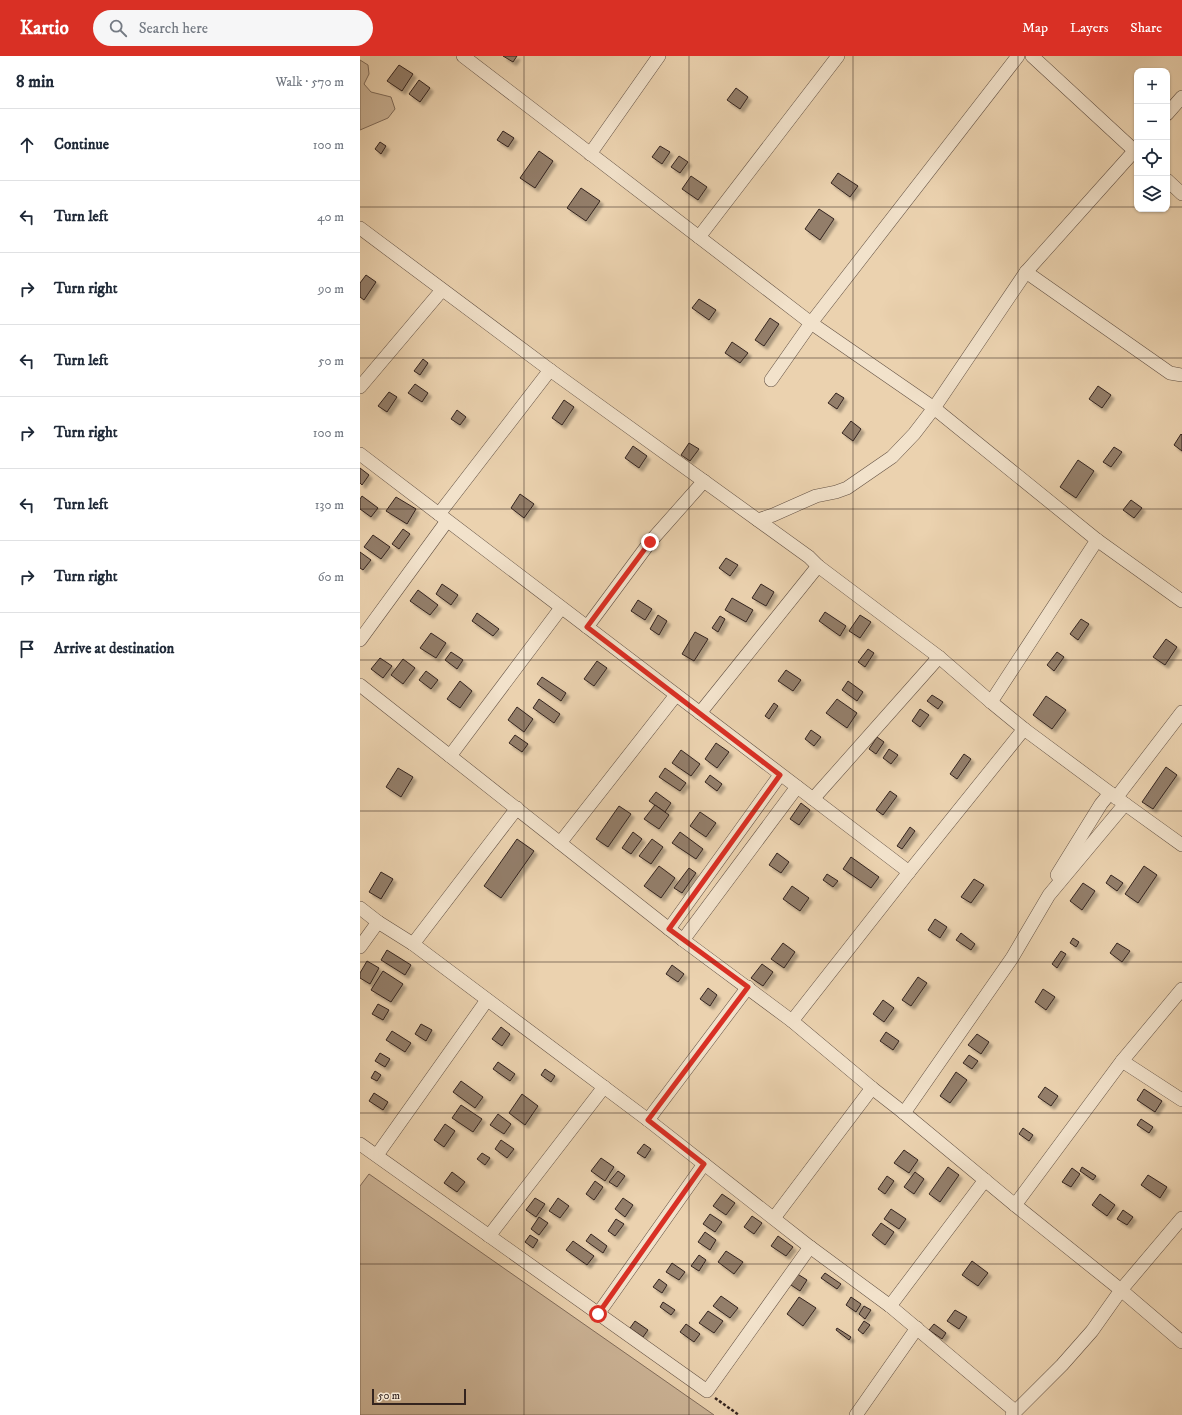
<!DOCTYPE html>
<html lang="en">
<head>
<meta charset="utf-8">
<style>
  body { margin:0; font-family:"IM FELL DW Pica",serif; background:#f6f6f7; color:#1f2937 }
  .controls { position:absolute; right:12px; top:12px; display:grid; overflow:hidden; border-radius:8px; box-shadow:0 1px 3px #0004 }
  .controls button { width:36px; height:36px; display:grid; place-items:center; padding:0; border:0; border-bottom:1px solid #e0e1e3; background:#fff; color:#1f2937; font:20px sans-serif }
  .scale { position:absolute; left:12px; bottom:10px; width:94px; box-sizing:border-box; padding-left:4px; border:2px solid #34241f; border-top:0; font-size:11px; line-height:14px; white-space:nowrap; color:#34241f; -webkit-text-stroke:3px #f2e2cb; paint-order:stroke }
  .stop { position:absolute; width:12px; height:12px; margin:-9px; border:3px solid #d93025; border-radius:50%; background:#fff }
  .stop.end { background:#d93025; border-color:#fff; box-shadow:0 1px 4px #0008 }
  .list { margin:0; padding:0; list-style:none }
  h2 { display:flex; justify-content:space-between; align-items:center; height:52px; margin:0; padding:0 16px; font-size:17px }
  h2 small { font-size:13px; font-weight:400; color:#747a83 }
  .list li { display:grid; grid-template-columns:26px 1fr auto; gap:12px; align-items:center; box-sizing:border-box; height:72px; padding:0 16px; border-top:1px solid #e0e1e3 }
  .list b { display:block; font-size:15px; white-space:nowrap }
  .list em { font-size:13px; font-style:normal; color:#747a83 }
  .icon { flex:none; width:22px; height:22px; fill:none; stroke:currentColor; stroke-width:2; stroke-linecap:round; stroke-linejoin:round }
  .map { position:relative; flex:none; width:822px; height:1359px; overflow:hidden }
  header { display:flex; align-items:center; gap:24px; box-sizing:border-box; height:56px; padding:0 20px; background:#d93025; color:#fff }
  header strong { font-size:19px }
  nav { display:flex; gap:22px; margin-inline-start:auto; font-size:14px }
  .search { width:280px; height:36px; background:#f6f6f7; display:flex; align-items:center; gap:10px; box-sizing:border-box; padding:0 14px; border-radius:22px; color:#747a83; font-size:15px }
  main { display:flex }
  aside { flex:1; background:#fff }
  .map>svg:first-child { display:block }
  .green { fill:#ccb497; stroke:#806c5b }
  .building { fill:#937e6a; stroke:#34241f; filter:url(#shadow) }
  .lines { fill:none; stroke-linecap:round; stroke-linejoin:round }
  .minor-casing { stroke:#625043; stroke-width:14 }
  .path { stroke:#34241f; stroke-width:2.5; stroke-dasharray:3 2; stroke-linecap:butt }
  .minor { stroke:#f2e2cb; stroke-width:13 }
  .route { stroke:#d93025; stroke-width:5 }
  .grid { fill:none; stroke:#34241f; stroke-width:1; stroke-opacity:0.55 }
</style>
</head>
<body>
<header>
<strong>Kartio</strong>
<div class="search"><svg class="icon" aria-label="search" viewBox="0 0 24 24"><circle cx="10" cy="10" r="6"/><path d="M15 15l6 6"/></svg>Search here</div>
<nav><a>Map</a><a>Layers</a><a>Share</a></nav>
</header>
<main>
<aside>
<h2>8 min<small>Walk · 570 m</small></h2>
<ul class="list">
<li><svg class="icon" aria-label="ahead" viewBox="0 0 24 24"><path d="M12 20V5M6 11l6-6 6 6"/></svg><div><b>Continue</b></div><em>100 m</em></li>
<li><svg class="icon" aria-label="left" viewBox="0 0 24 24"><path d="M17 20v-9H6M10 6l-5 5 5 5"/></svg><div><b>Turn left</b></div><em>40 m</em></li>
<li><svg class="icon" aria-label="right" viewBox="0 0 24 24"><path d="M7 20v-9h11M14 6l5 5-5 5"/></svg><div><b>Turn right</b></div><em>90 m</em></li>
<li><svg class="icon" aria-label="left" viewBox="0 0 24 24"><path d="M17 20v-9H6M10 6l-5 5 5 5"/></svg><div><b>Turn left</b></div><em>50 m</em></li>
<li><svg class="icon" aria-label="right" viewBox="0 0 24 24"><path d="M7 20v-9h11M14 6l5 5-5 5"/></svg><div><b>Turn right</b></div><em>100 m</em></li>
<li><svg class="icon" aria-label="left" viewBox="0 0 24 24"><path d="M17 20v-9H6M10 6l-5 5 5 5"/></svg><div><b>Turn left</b></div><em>130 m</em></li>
<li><svg class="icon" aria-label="right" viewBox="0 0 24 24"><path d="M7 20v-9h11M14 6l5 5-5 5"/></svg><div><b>Turn right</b></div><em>60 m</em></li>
<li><svg class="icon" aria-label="arrive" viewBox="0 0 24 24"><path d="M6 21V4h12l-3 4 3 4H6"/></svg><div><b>Arrive at destination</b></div></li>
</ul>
</aside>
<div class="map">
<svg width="822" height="1359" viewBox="0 0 822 1359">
  <defs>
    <filter id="shadow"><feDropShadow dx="3.5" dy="3.5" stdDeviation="1" flood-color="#0004"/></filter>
  </defs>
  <rect width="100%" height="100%" fill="#ebd2af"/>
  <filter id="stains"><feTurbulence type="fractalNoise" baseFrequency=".005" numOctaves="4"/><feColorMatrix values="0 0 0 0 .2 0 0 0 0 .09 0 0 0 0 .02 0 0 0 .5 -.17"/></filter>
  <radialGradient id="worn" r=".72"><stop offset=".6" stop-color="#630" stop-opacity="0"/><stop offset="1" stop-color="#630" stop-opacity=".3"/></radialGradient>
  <g class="green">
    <polygon points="0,4 8,9 9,18 4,28 11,36 31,41 35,53 28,62 0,74"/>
    <polygon points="9,1118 354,1359 0,1359 0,1130"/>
  </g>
  <g class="building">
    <polygon points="143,0 157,0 153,6"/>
    <polygon points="39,9 53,18 42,35 27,25"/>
    <polygon points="59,24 70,32 60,46 49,38"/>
    <polygon points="376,32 388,41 380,53 367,44"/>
    <polygon points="143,75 154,82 148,91 137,84"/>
    <polygon points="20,86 26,90 21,98 15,93"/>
    <polygon points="300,90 310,96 302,108 292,101"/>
    <polygon points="179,95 193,105 175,132 160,122"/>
    <polygon points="319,100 328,106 320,117 311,111"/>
    <polygon points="478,117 498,130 490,141 471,127"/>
    <polygon points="331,120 347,131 338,144 322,133"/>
    <polygon points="221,132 240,145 226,165 207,152"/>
    <polygon points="459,153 474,163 460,184 445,173"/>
    <polygon points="6,219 16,226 4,244 0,241 0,227"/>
    <polygon points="339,243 356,254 349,264 332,252"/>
    <polygon points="410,262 419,268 404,290 395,284"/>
    <polygon points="372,286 388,297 380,307 365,297"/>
    <polygon points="63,303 68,307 60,319 54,315"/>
    <polygon points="55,328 68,337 62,346 48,337"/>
    <polygon points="738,330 751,339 742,352 729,343"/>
    <polygon points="29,336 37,341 27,356 18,350"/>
    <polygon points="476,337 484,342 477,353 468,347"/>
    <polygon points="204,344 214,351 202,369 192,362"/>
    <polygon points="97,354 106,361 100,369 91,363"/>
    <polygon points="491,365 501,373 493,385 482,377"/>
    <polygon points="821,378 822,379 822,395 814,389"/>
    <polygon points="329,387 339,393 330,405 321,399"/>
    <polygon points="273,390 287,400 279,412 265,402"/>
    <polygon points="754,391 762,396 751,411 743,406"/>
    <polygon points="718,404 734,415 716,442 700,431"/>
    <polygon points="0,412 9,419 2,429 0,427"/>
    <polygon points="160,438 174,448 164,462 151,452"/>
    <polygon points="2,440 18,452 11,461 0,453 0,443"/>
    <polygon points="36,441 56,453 47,468 26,455"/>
    <polygon points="771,444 782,452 774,462 763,454"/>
    <polygon points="43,473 50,478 39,493 32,488"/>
    <polygon points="13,479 30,491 21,503 4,491"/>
    <polygon points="0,496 11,504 3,514 0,512"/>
    <polygon points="366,502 378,509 370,520 359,512"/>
    <polygon points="82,528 98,539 91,549 76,538"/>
    <polygon points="401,528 414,536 406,550 392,542"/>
    <polygon points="58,534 78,549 70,559 50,545"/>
    <polygon points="372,542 393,554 386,566 365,554"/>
    <polygon points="278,544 292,553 285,564 271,555"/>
    <polygon points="465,556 486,570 480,580 459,565"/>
    <polygon points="117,557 139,573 133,580 112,565"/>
    <polygon points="298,559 307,565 299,579 290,573"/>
    <polygon points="500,559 511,566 500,582 489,575"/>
    <polygon points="360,560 365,563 358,576 352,572"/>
    <polygon points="721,563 729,568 718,584 710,578"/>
    <polygon points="335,576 348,583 334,605 322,598"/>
    <polygon points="71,577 86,587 76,602 60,592"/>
    <polygon points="806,583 817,591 805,609 793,601"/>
    <polygon points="508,593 514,597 505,611 498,606"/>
    <polygon points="91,596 103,604 97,613 85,604"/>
    <polygon points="697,596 704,601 694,615 687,609"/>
    <polygon points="20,602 32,610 23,622 11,613"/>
    <polygon points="43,603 55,612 43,628 31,619"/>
    <polygon points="237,605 247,612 234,630 224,623"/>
    <polygon points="426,614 441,624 433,635 418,625"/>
    <polygon points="66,615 78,624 71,633 59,624"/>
    <polygon points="182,621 206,637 201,645 177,628"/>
    <polygon points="100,625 112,635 100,652 87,643"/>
    <polygon points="488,625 503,636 497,645 482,634"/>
    <polygon points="572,639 583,646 578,653 567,645"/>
    <polygon points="686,640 706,654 692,673 673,659"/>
    <polygon points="179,643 200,658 194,667 173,652"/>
    <polygon points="477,643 497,657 487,672 466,657"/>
    <polygon points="414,647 418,650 409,663 405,660"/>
    <polygon points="157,651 173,663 164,676 148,664"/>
    <polygon points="560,653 569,659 560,671 552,665"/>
    <polygon points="451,674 461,681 454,690 445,683"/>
    <polygon points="155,679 168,688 162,696 149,687"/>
    <polygon points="517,681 524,686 516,698 509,693"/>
    <polygon points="356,687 369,696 357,712 345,703"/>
    <polygon points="529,693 538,699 531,708 523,702"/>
    <polygon points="321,694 340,708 331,720 312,707"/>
    <polygon points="604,698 611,703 597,723 590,718"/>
    <polygon points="806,711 817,719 793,753 782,746"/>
    <polygon points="38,712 53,721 41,741 26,731"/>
    <polygon points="305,712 326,727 320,735 299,721"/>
    <polygon points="350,719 362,728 357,735 345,726"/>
    <polygon points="530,735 537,740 523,759 516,754"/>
    <polygon points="296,736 311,747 305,756 289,745"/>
    <polygon points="441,747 450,754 439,769 430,763"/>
    <polygon points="295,749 309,759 299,773 284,763"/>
    <polygon points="259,750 271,758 248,791 236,783"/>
    <polygon points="340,756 356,767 346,781 330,770"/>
    <polygon points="550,771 555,775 542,793 537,790"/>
    <polygon points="273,776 282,783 271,798 262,792"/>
    <polygon points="320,776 343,793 336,803 312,787"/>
    <polygon points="157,783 174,795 141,842 124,830"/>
    <polygon points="292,783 303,791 291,808 279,800"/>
    <polygon points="417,797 429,806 421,817 409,809"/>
    <polygon points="491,801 519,821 511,832 483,813"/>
    <polygon points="299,810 315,822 301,842 284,830"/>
    <polygon points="784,810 797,819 778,847 765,838"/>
    <polygon points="329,812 336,817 322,837 314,832"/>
    <polygon points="21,816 33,823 21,843 9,836"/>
    <polygon points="467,818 478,825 473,831 463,824"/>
    <polygon points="751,819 763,827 757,835 746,827"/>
    <polygon points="614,823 624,829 611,847 601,841"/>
    <polygon points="723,827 735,835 722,854 710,845"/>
    <polygon points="432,830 449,842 440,855 423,843"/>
    <polygon points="575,863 587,871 580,882 568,874"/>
    <polygon points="601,877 615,888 611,894 596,884"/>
    <polygon points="713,882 719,886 716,891 710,887"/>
    <polygon points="423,887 435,896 424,912 411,903"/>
    <polygon points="757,887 770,895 762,906 750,897"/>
    <polygon points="27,894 51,909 45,919 21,904"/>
    <polygon points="701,895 706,898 697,912 692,908"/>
    <polygon points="7,905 19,912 10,928 0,922 0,917"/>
    <polygon points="402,908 413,916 403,930 391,922"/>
    <polygon points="312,909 324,918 318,926 306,918"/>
    <polygon points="23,915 43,928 31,946 11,934"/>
    <polygon points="558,921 567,927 551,950 542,944"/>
    <polygon points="348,932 357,939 350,950 340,943"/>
    <polygon points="683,933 695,941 686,954 675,946"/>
    <polygon points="523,944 534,952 524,966 513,958"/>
    <polygon points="18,948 29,954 23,964 12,958"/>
    <polygon points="61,968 72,974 66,985 55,978"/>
    <polygon points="141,971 150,978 142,990 132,983"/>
    <polygon points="32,975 51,987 45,996 26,984"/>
    <polygon points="526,976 539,985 533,994 520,985"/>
    <polygon points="617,978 629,986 621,998 608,989"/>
    <polygon points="20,997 30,1003 25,1011 15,1005"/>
    <polygon points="609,999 618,1005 612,1013 603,1007"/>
    <polygon points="138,1006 155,1018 150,1025 133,1013"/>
    <polygon points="185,1013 195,1020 191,1026 181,1019"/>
    <polygon points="15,1015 21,1019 17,1025 11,1022"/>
    <polygon points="596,1016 607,1024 590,1047 580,1040"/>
    <polygon points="101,1025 123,1041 115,1052 93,1036"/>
    <polygon points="685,1031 698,1040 691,1050 678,1041"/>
    <polygon points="784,1033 802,1045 795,1056 777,1044"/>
    <polygon points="14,1037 28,1046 23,1054 9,1045"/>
    <polygon points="162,1038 178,1050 165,1069 149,1057"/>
    <polygon points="101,1049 122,1063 113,1076 92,1062"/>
    <polygon points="138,1058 151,1068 144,1078 130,1069"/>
    <polygon points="781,1063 793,1071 789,1077 777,1069"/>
    <polygon points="85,1068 95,1075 84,1091 74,1084"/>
    <polygon points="663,1072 673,1079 669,1085 659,1078"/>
    <polygon points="141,1084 154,1093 147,1102 135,1093"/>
    <polygon points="284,1088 291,1093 285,1102 277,1097"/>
    <polygon points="544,1094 558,1104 549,1117 534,1107"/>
    <polygon points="122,1097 130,1102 125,1109 117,1103"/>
    <polygon points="241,1102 254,1111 245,1125 231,1115"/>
    <polygon points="588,1111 599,1119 580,1146 569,1138"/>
    <polygon points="722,1111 736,1120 733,1124 720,1115"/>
    <polygon points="712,1112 720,1118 711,1131 702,1126"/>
    <polygon points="258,1115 265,1120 257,1131 249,1126"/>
    <polygon points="92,1116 105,1126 97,1136 84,1127"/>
    <polygon points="555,1116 564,1123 554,1138 544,1131"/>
    <polygon points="788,1119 807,1131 800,1142 781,1129"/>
    <polygon points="527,1120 534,1125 525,1138 518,1133"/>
    <polygon points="235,1125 243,1131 234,1144 226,1138"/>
    <polygon points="362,1138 375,1147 366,1159 353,1150"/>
    <polygon points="740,1138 755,1149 747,1160 732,1149"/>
    <polygon points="175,1142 185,1148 176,1161 166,1154"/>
    <polygon points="198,1142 209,1150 200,1162 189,1155"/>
    <polygon points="263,1142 273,1149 265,1161 255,1153"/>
    <polygon points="531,1153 546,1163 539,1173 524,1163"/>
    <polygon points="763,1154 773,1161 767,1169 757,1163"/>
    <polygon points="350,1158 362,1166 355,1176 343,1168"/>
    <polygon points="392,1160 402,1167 394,1178 384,1171"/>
    <polygon points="179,1161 188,1167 179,1179 171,1173"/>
    <polygon points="256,1163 264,1168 255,1180 248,1175"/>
    <polygon points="521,1167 534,1176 525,1189 512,1179"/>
    <polygon points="345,1176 356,1184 350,1194 338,1186"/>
    <polygon points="231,1178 247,1190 243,1197 226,1185"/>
    <polygon points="170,1179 178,1184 173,1192 165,1186"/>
    <polygon points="418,1180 433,1191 426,1200 411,1190"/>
    <polygon points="213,1185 234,1200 227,1209 206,1194"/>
    <polygon points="366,1195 383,1206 374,1218 358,1206"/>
    <polygon points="339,1199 346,1204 339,1215 331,1210"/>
    <polygon points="612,1205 628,1217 618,1230 602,1219"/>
    <polygon points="312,1207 325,1216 319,1224 306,1216"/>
    <polygon points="436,1217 447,1224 440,1235 428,1227"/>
    <polygon points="465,1217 481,1228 477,1233 461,1222"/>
    <polygon points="299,1223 307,1229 302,1237 293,1231"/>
    <polygon points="361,1240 378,1252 370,1262 353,1250"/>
    <polygon points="439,1241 456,1252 443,1270 427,1258"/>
    <polygon points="491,1241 501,1248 496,1256 486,1249"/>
    <polygon points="303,1246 315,1254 311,1259 300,1251"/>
    <polygon points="504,1250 511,1254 505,1263 499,1258"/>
    <polygon points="595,1254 607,1261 599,1273 587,1265"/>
    <polygon points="348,1255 363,1265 354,1277 339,1267"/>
    <polygon points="275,1265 288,1274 283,1281 270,1272"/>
    <polygon points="504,1265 510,1269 503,1278 498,1274"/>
    <polygon points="326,1268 340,1278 334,1286 320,1276"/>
    <polygon points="574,1268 586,1277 582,1283 569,1274"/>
    <polygon points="477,1272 491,1281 489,1284 476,1274"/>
  </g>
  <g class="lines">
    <defs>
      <g id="minor">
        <polyline points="103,0 451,267 574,352 737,484 822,545"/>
        <polyline points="672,0 777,97"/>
        <polyline points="807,58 822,41"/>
        <polyline points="230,98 299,0"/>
        <polyline points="807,124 822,138"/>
        <polyline points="0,172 190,314 449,501 458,510 579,601 631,646 664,673 765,748 822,789"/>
        <polyline points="339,181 478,0"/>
        <polyline points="666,216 810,317 822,319"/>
        <polyline points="411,324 451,267 658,0"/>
        <polyline points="0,331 82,234"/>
        <polyline points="0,398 549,816"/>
        <polyline points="79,458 190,314"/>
        <polyline points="398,464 413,459 456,440 476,436 487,432 532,401 554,378 574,352 666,216 777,92"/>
        <polyline points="227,571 290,486 344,425"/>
        <polyline points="0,584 87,465"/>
        <polyline points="0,629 323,884 432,965 512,1032 544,1057 655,1149 761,1234 822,1286"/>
        <polyline points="631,646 737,484"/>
        <polyline points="340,657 458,510"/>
        <polyline points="90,700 201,552"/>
        <polyline points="756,742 822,656"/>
        <polyline points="453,743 579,601"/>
        <polyline points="200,787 316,639"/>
        <polyline points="697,819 741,748 750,737"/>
        <polyline points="0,852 18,866 53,888 288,1064 450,1191 530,1250 655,1355"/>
        <polyline points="309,873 420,719"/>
        <polyline points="323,884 437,731"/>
        <polyline points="53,888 157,752"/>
        <polyline points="0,891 18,866"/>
        <polyline points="432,965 549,816 664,673"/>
        <polyline points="762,1005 822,1044"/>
        <polyline points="544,1057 652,902 689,839 765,748"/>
        <polyline points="288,1064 388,931"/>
        <polyline points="0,1088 347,1335 450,1191"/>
        <polyline points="17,1099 127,944"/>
        <polyline points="655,1149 762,1005 822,933"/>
        <polyline points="414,1162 512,1032"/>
        <polyline points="129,1180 244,1031"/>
        <polyline points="530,1250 625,1124"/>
        <polyline points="238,1258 344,1108"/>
        <polyline points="496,1359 557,1272"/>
        <polyline points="652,1359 702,1309 732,1275 761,1234 822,1162"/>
      </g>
    </defs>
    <use href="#minor" class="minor-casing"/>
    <polyline class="path" points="355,1342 379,1359"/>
    <use href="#minor" class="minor"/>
  </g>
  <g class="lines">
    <polyline class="route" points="238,1258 344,1108 288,1064 388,931 309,873 420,719 227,571 290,486"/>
  </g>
  <path class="grid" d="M164 0V1359M329 0V1359M493 0V1359M658 0V1359M0 151H777M807 151H822M0 302H822M0 453H822M0 604H822M0 755H822M0 906H822M0 1057H822M0 1208H822"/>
  <rect width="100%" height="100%" filter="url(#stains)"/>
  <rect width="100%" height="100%" fill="url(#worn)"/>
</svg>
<div class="controls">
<button>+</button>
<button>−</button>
<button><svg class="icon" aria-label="locate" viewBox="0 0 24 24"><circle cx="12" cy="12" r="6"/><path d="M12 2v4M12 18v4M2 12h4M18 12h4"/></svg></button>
<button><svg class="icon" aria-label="layers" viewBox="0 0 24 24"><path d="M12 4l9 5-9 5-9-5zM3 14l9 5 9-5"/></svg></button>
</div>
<div class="scale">50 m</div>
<div class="stop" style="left:238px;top:1258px"></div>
<div class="stop end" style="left:290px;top:486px"></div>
</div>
</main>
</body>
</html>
